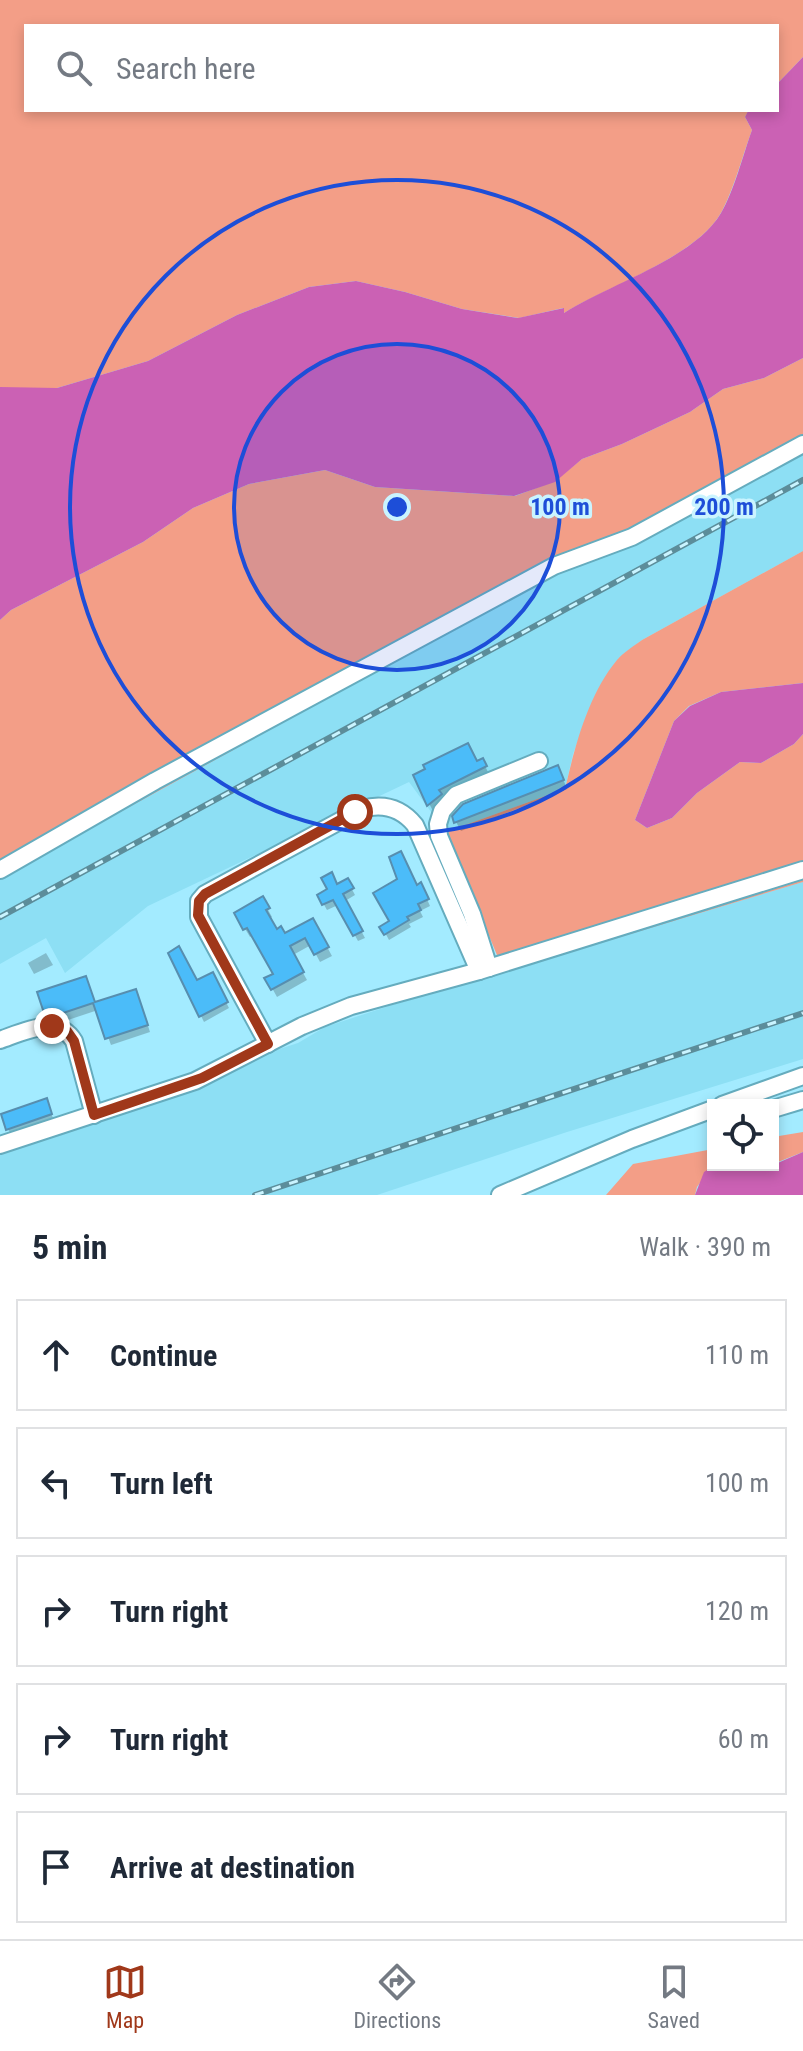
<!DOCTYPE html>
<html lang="en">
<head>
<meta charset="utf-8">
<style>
  body { margin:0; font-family:"Roboto Condensed",sans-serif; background:#f2f2f3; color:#1f2937 }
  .controls { position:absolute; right:24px; bottom:24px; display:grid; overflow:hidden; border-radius:0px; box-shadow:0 4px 12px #0003 }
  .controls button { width:72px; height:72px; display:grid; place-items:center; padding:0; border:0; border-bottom:2px solid #e0e1e3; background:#fff; color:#1f2937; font:40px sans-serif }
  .stop { position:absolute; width:24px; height:24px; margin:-18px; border:6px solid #a0381a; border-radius:50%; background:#fff }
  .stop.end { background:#a0381a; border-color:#fff; box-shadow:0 2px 8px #0008 }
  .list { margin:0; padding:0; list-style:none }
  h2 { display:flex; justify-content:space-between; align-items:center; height:104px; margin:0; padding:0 32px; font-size:34px }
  h2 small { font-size:26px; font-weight:400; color:#747a83 }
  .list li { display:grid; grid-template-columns:52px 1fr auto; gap:24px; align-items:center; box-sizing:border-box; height:112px; margin:0 16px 16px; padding:0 16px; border:2px solid #e0e1e3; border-radius:0px }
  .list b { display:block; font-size:30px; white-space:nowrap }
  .list em { font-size:26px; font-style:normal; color:#747a83 }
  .icon { flex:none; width:44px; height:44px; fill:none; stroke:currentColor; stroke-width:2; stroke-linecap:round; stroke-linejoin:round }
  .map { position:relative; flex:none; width:803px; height:1195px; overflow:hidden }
  .search { position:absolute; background:#fff; box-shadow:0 4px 12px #0003; left:24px; right:24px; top:24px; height:88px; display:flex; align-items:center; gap:20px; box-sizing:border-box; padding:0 28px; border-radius:0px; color:#747a83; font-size:30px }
  .sheet { height:744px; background:#fff }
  nav { display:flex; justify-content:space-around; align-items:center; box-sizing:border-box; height:112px; border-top:2px solid #e0e1e3; background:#fff; font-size:22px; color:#747a83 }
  nav a { display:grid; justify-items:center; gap:4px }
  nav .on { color:#a0381a }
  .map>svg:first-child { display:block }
  .built { fill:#8ddff4 }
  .green { fill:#f39e87 }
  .water { fill:#cb61b4 }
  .shadow { fill:#0003 }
  .building { fill:#4bbcf9; stroke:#578eaf; stroke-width:2 }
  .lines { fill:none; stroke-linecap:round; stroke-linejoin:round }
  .minor-casing { stroke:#65acbe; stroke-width:20 }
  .minor { stroke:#fff; stroke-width:16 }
  .rail-casing { stroke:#5c8d9a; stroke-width:6 }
  .rail { stroke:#caf4ff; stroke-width:3; stroke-dasharray:9; stroke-linecap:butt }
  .route { stroke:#a0381a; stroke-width:10 }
  .ring { fill:none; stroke:#1d4ed8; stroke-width:4 }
  .centre { fill:#1d4ed8; stroke:#caf4ff; stroke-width:4 }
  .ring-label { font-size:24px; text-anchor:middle; font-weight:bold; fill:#1d4ed8; stroke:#caf4ff; stroke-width:7; stroke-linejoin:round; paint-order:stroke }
</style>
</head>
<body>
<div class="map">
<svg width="803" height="1195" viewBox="0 0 803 1195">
  <rect width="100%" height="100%" fill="#a3ebff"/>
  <g class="built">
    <polygon points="803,437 803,551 642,640 619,658 602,683 586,719 573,754 565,789 446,832 409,782 148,906 65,973 46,938 0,964 0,878"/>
    <polygon points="803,882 803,1059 567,1132 377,1195 0,1195 0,1139 298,1043 325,1027 392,1005"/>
  </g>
  <g class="green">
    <path d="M0 0H803V57L777 84V26H26V110H749L745 117 752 130C742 157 735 186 722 211 698 257 607 286 564 313L563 308 519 318 462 309 405 292 356 281 309 287 237 315 148 361 57 388H5L0 387Z"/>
    <polygon points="803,358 803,437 0,878 0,620 11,610 143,542 193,508 249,484 325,470 375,487 515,496 555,481 582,459 622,444 690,412 723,389 764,378"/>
    <path d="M803 551V683L721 692 689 706 674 721 635 820 647 828 672 818 697 793 740 762 761 763 794 744 803 734V882L504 972 446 832 565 789C575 746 588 695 617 660 624 652 634 646 642 640Z"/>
    <polygon points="803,1132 803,1152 773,1164 773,1137"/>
    <polygon points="713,1149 713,1165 770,1165 712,1167 697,1187 695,1195 606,1195 633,1164"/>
  </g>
  <g class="water">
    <path d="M803 57V358L764 378 723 389 690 412 622 444 582 459 555 482 514 496 375 487 325 470 249 484 193 508 143 542 11 610 0 620V387L57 388 148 361 237 315 309 287 356 281 405 292 462 309 518 318 564 308V313C609 284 694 259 721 213 734 191 743 155 752 130L745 117 748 111 777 110V84Z"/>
    <polygon points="803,683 803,734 794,744 761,763 740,762 697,793 672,818 647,828 635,820 674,721 690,706 721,692"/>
    <polygon points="803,1152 803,1195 695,1195 704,1172 712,1167 773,1165"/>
  </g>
  <g class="shadow">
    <polygon points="482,760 490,776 434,813 415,776"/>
    <polygon points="562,776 567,789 461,831 456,822 454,817"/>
    <polygon points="347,880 355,895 345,901 365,938 358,941 338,905 327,910 319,896"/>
    <polygon points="417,887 422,888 430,906 420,911 423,917 409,924 411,927 389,940 382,927 392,922"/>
    <polygon points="262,899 272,917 269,919 276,931 284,936 313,921 332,956 320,962 311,945 293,955 307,980 277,997 267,979 275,975 253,935 250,937 236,914"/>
    <polygon points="46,953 53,965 34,974 28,963"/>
    <polygon points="170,953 197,983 212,975 229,1008 204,1022"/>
    <polygon points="85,978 95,1004 139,998 150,1032 111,1045 98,1010 59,1023 51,1023 47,1015"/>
    <polygon points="49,1107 54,1121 11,1135 8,1129"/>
  </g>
  <g class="building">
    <polygon points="468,743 477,761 483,758 487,766 439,790 442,794 427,806 413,775 425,769 423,765"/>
    <polygon points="558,765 564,780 454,823 452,816 463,804"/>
    <polygon points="401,851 417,885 421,882 429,899 418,904 421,910 407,917 409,920 384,935 379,927 389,921 373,893 397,879 389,857"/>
    <polygon points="332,872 337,884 348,878 354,888 343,894 363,931 353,936 333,900 322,905 317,895 327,889 321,878"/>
    <polygon points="263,896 270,908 266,910 277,929 281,926 285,933 313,918 329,947 314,955 305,938 290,946 304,972 271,990 264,978 273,974 247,928 243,930 234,913"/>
    <polygon points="179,946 197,980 213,972 228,1002 199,1017 168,953"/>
    <polygon points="86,976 95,1002 136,989 148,1025 105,1039 93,1003 54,1016 45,1016 37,992"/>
    <polygon points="47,1098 52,1114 6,1130 1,1114"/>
  </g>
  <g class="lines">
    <defs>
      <g id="minor">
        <polyline points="0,870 155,781 554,566 632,537 803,444"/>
        <polyline points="489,968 472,914 439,836 438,824 442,811 456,795 539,761"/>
        <path d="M0 1040C23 1032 58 1014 74 1041L94 1115"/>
        <path d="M268 1044 199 917V901L205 894 362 809C383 803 401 808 415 825L479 971"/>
        <polyline points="722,1105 803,1076"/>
        <polyline points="773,1109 803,1100"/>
        <polyline points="0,1145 195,1081 302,1026 351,1006 479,971 803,870"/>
        <polyline points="500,1195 632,1139 713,1109"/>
      </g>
    </defs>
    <use href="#minor" class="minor-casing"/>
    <use href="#minor" class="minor"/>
    <defs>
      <g id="rail">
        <polyline points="0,917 803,480"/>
        <polyline points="255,1195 803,1013"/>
      </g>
    </defs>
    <use href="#rail" class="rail-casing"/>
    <use href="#rail" class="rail"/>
  </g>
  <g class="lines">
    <polyline class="route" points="52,1026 67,1031 74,1041 94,1115 202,1078 268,1044 198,915 199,901 205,894 355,812"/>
  </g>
  <circle cx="397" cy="507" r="163" fill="#1d4ed8" fill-opacity=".12"/>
  <g class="ring">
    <circle cx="397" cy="507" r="163"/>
    <circle cx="397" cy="507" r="327"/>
  </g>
  <circle cx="397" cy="507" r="12" class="centre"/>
  <g class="ring-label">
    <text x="560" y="515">100 m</text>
    <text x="724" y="515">200 m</text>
  </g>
</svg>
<div class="controls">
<button><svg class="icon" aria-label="locate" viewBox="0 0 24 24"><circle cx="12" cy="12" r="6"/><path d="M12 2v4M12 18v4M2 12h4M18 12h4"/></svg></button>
</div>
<div class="stop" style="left:355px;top:812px"></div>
<div class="stop end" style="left:52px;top:1026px"></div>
<div class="search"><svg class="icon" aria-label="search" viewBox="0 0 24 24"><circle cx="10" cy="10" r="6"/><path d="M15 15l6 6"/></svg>Search here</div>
</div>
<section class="sheet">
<h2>5 min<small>Walk · 390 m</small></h2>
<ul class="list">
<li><svg class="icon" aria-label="ahead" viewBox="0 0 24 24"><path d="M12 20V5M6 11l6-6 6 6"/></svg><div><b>Continue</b></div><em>110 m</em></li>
<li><svg class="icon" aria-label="left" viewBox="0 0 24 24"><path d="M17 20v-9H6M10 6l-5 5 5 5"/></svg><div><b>Turn left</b></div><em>100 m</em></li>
<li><svg class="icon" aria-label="right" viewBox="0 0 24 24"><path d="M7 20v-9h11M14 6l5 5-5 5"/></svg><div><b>Turn right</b></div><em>120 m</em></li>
<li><svg class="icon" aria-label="right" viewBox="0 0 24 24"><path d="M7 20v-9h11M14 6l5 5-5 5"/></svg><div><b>Turn right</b></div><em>60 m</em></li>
<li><svg class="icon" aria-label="arrive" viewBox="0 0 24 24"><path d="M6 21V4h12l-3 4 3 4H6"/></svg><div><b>Arrive at destination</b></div></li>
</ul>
</section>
<nav>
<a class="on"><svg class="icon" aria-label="map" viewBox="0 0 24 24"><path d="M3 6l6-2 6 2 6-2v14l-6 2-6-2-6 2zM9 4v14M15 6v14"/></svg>Map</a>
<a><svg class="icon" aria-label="directions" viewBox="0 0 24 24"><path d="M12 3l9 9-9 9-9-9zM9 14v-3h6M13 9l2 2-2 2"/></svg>Directions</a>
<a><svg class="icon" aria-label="saved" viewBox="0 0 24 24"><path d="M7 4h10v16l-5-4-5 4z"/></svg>Saved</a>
</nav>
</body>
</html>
